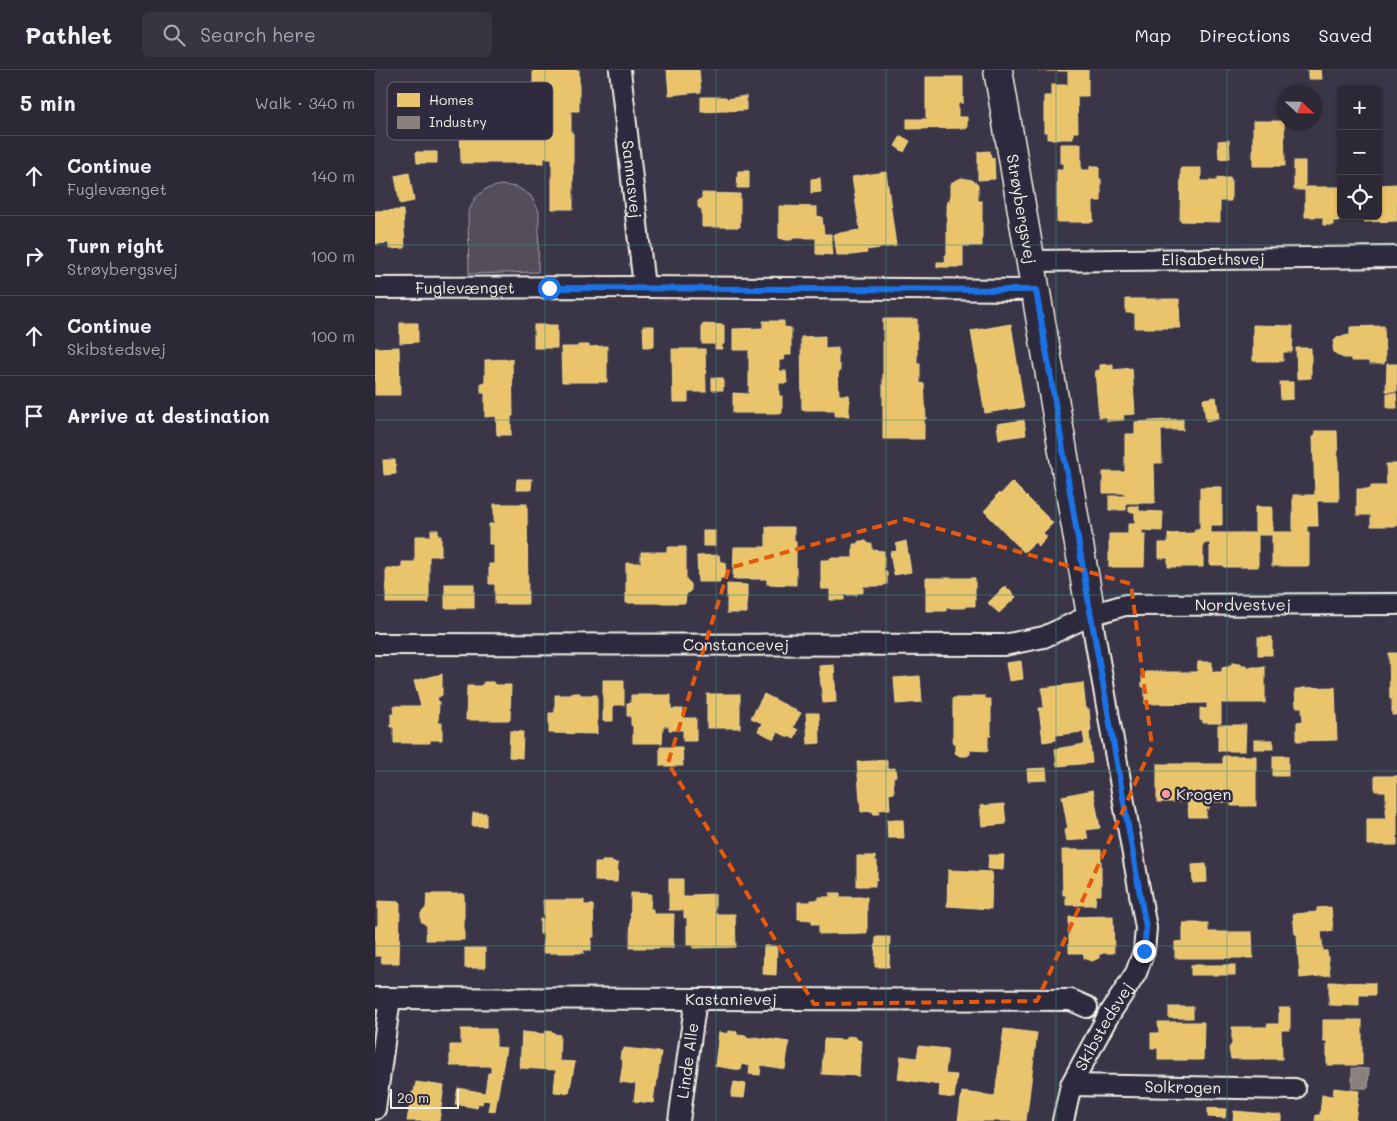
<!DOCTYPE html>
<html lang="en">
<head>
<meta charset="utf-8">
<style>
  body { margin:0; font-family:Mali,sans-serif; background:#383441; color:#f1f3f6 }
  .controls { position:absolute; right:15px; top:15px; display:grid; overflow:hidden; border-radius:8px; box-shadow:0 1px 4px #0004 }
  .controls button { width:45px; height:45px; display:grid; place-items:center; padding:0; border:0; border-bottom:1px solid #484450; background:#2c2835; color:#f1f3f6; font:25px sans-serif }
  .compass { position:absolute; left:902px; top:15px; width:45px; height:45px; border-radius:50%; background:#2c2835; box-shadow:0 1px 4px #0004; rotate:112deg }
  .scale { position:absolute; left:15px; bottom:12px; width:69px; box-sizing:border-box; padding-left:5px; border:2px solid #f4f1e8; border-top:0; font-size:14px; line-height:18px; white-space:nowrap; color:#f4f1e8; -webkit-text-stroke:4px #2f2a3d; paint-order:stroke }
  .stop { position:absolute; width:15px; height:15px; margin:-11px; border:4px solid #1a73e8; border-radius:50%; background:#fff }
  .stop.end { background:#1a73e8; border-color:#fff; box-shadow:0 1px 5px #0008 }
  .list { margin:0; padding:0; list-style:none }
  h2 { display:flex; justify-content:space-between; align-items:center; height:65px; margin:0; padding:0 20px; font-size:21px }
  h2 small { font-size:16px; font-weight:400; color:#a6a6ad }
  .list li { display:grid; grid-template-columns:32px 1fr auto; gap:15px; align-items:center; box-sizing:border-box; height:80px; padding:0 20px; border-top:1px solid #484450 }
  .list b { display:block; font-size:19px; white-space:nowrap }
  .list p { margin:0; font-size:16px; white-space:nowrap; color:#a6a6ad }
  .list em { font-size:16px; font-style:normal; color:#a6a6ad }
  .icon { flex:none; width:28px; height:28px; fill:none; stroke:currentColor; stroke-width:2; stroke-linecap:round; stroke-linejoin:round }
  .map { position:relative; flex:none; width:1022px; height:1051px; overflow:hidden }
  header { display:flex; align-items:center; gap:30px; box-sizing:border-box; height:70px; padding:0 25px; background:#2c2835; border-bottom:1px solid #484450 }
  header strong { font-size:24px }
  nav { display:flex; gap:28px; margin-inline-start:auto; font-size:18px }
  .search { width:350px; height:45px; background:#383441; display:flex; align-items:center; gap:12px; box-sizing:border-box; padding:0 18px; border-radius:8px; color:#a6a6ad; font-size:19px }
  main { display:flex }
  aside { flex:1; background:#2c2835 }
  .map>svg:first-child { display:block }
  .green { fill:#534e5c; stroke:#a4a0a2 }
  .homes { fill:#e9c46a; stroke:#ecd290 }
  .industry { fill:#8a817c; stroke:#aaa39c }
  .lines { fill:none; stroke-linecap:round; stroke-linejoin:round }
  .street-casing { stroke:#f4f1e8; stroke-width:24 }
  .secondary-casing { stroke:#f4f1e8; stroke-width:31 }
  .street { stroke:#2f2a3d; stroke-width:20 }
  .secondary { stroke:#2f2a3d; stroke-width:28 }
  .route { stroke:#1a73e8; stroke-width:6 }
  .marked { fill:none; stroke:#e8590c; stroke-width:4; stroke-dasharray:10 6; stroke-linejoin:round }
  .grid { fill:none; stroke:#3d8f86; stroke-width:1; stroke-opacity:0.55 }
  .poi-dot { fill:#ff9aa2; stroke:#2f2a3d; stroke-width:2 }
  .labels { text-anchor:middle; stroke-width:5; stroke-linejoin:round; paint-order:stroke }
  .street-label { font-size:16px; fill:#f4f1e8; stroke:#2f2a3d }
  .poi-label { font-size:16px; fill:#f4f1e8; stroke:#2f2a3d; text-anchor:start }
  .key { fill:#2f2a3d; stroke:#6a6670; stroke-width:1 }
  .key-label { font-size:14px; fill:#f4f1e8 }
</style>
</head>
<body>
<header>
<strong>Pathlet</strong>
<div class="search"><svg class="icon" aria-label="search" viewBox="0 0 24 24"><circle cx="10" cy="10" r="6"/><path d="M15 15l6 6"/></svg>Search here</div>
<nav><a>Map</a><a>Directions</a><a>Saved</a></nav>
</header>
<main>
<aside>
<h2>5 min<small>Walk · 340 m</small></h2>
<ul class="list">
<li><svg class="icon" aria-label="ahead" viewBox="0 0 24 24"><path d="M12 20V5M6 11l6-6 6 6"/></svg><div><b>Continue</b><p>Fuglevænget</p></div><em>140 m</em></li>
<li><svg class="icon" aria-label="right" viewBox="0 0 24 24"><path d="M7 20v-9h11M14 6l5 5-5 5"/></svg><div><b>Turn right</b><p>Strøybergsvej</p></div><em>100 m</em></li>
<li><svg class="icon" aria-label="ahead" viewBox="0 0 24 24"><path d="M12 20V5M6 11l6-6 6 6"/></svg><div><b>Continue</b><p>Skibstedsvej</p></div><em>100 m</em></li>
<li><svg class="icon" aria-label="arrive" viewBox="0 0 24 24"><path d="M6 21V4h12l-3 4 3 4H6"/></svg><div><b>Arrive at destination</b></div></li>
</ul>
</aside>
<div class="map">
<svg width="1022" height="1051" viewBox="0 0 1022 1051">
  <rect width="100%" height="100%" fill="#3b3647"/>
  <filter id="ink" filterUnits="userSpaceOnUse"><feTurbulence type="fractalNoise" baseFrequency=".02" numOctaves="2"/><feDisplacementMap in="SourceGraphic" scale="10" xChannelSelector="R" yChannelSelector="G"/><feConvolveMatrix kernelMatrix="1 2 1 2 8 2 1 2 1" color-interpolation-filters="sRGB"/></filter>
  <g filter="url(#ink)">
    <polygon class="green" points="126,115 142,117 156,126 164,141 163,202 94,204 93,143 100,128 111,119"/>
    <g class="homes">
      <polygon points="158,0 204,0 204,41 196,41 196,63 198,63 198,139 177,139 177,88 169,88 169,93 86,93 85,52 169,52 169,63 176,63 176,41 158,41"/>
      <polygon points="292,0 324,0 326,22 294,25"/>
      <polygon points="664,0 713,0 713,26 702,26 703,62 698,62 698,69 672,69 672,62 669,62 669,26 676,26 676,15 693,15 693,1 664,1"/>
      <polygon points="933,0 946,0 947,9 933,9"/>
      <polygon points="551,7 588,7 588,33 583,33 583,47 592,47 592,58 532,59 532,49 553,49 551,47"/>
      <polygon points="371,26 371,40 326,42 326,27 351,27 351,29"/>
      <polygon points="878,51 909,51 910,96 878,96"/>
      <polygon points="526,66 535,71 529,82 520,76"/>
      <polygon points="854,70 855,88 844,89 843,71"/>
      <polygon points="685,74 706,74 706,100 715,100 715,96 724,96 724,109 726,109 726,131 718,131 718,152 682,152 682,100 688,100 688,93 685,93"/>
      <polygon points="615,81 616,88 619,88 620,109 603,110 603,82"/>
      <polygon points="41,82 62,82 62,93 42,93"/>
      <polygon points="919,91 930,91 930,117 966,117 966,146 969,146 969,151 958,151 958,155 948,155 948,147 930,147 930,120 919,120"/>
      <polygon points="806,98 826,98 826,111 842,111 842,108 856,108 856,131 845,131 845,152 805,151"/>
      <polygon points="363,101 374,101 374,118 362,118"/>
      <polygon points="511,102 521,176 491,180 492,183 477,185 462,185 459,164 485,160 477,107"/>
      <polygon points="34,103 39,131 25,134 20,106"/>
      <polygon points="445,108 446,122 436,123 436,109"/>
      <polygon points="587,108 597,110 603,114 603,131 607,131 607,176 588,176 588,197 562,197 562,192 571,192 570,185 572,185 572,131 575,131 575,114 581,110"/>
      <polygon points="1022,114 1022,151 989,152 989,146 1003,146 1003,115"/>
      <polygon points="327,123 365,124 365,157 327,157 327,140 323,137 323,131 327,128"/>
      <polygon points="404,136 442,137 442,146 447,147 449,164 456,164 458,185 441,184 441,168 419,168 416,170 411,170 404,168"/>
      <polygon points="28,140 30,178 14,179 14,173 0,174 0,141"/>
      <polygon points="751,229 804,229 805,258 760,258 760,243 751,243"/>
      <polygon points="508,249 542,249 542,294 545,294 545,313 549,314 551,349 549,349 549,369 508,369"/>
      <polygon points="388,251 409,251 409,257 416,258 416,285 409,285 409,290 404,290 404,301 411,301 412,313 404,313 404,326 407,326 407,343 358,343 358,323 374,324 374,280 358,280 358,259 388,258"/>
      <polygon points="25,253 43,253 43,272 25,273"/>
      <polygon points="327,254 349,255 349,274 347,274 347,279 340,279 340,274 327,274"/>
      <polygon points="636,254 649,337 610,343 596,261"/>
      <rect x="159" y="255" width="23" height="23"/>
      <polygon points="878,255 918,256 917,282 908,282 908,291 878,291"/>
      <polygon points="268,256 279,256 279,277 269,277"/>
      <polygon points="1009,256 1010,291 1009,291 1009,294 994,294 994,291 976,291 976,288 969,288 964,286 959,282 958,277 959,271 963,267 975,265 975,257"/>
      <polygon points="450,266 450,279 463,278 463,295 465,295 465,302 463,302 464,325 474,325 474,346 460,346 460,340 427,340 426,267"/>
      <polygon points="203,275 214,275 214,277 232,276 232,312 187,312 186,277 203,277"/>
      <polygon points="24,277 25,325 0,325 0,278"/>
      <polygon points="921,278 936,278 936,308 922,309"/>
      <polygon points="297,279 330,279 331,322 313,322 313,332 298,332"/>
      <polygon points="137,289 138,346 136,346 136,365 122,365 121,346 110,347 110,323 106,323 106,313 110,313 110,290"/>
      <polygon points="738,294 738,300 757,298 760,344 748,345 749,350 732,351 732,347 724,347 720,301 725,300 725,295"/>
      <polygon points="1012,294 1022,294 1022,321 1011,321"/>
      <rect x="337" y="308" width="11" height="12"/>
      <polygon points="905,312 918,312 918,329 906,330"/>
      <polygon points="1012,323 1021,323 1022,338 1012,338"/>
      <polygon points="841,327 844,348 831,351 828,329"/>
      <polygon points="808,349 808,360 786,360 787,393 779,393 780,433 751,433 751,440 734,440 734,426 750,426 750,423 728,423 728,402 750,402 750,364 760,364 760,352"/>
      <polygon points="649,350 651,365 624,369 622,354"/>
      <polygon points="940,361 962,361 964,431 942,431 943,456 932,456 932,462 934,462 934,496 897,496 897,465 883,465 883,497 849,497 849,495 835,495 835,473 828,473 828,497 793,497 793,488 784,488 784,473 793,473 793,464 819,463 820,459 825,459 825,417 847,417 847,455 835,455 835,463 880,463 880,437 897,437 897,462 918,462 918,425 940,425 938,367 940,367"/>
      <polygon points="8,390 20,390 21,404 9,405"/>
      <polygon points="1011,394 1022,394 1022,456 996,456 996,445 982,445 982,419 996,419 996,416 1012,416"/>
      <polygon points="142,409 157,409 156,420 141,420"/>
      <polygon points="637,412 678,453 668,463 672,467 663,476 660,472 649,482 609,441 621,428 620,427 624,423 625,425"/>
      <polygon points="119,434 152,434 153,534 120,534 120,514 114,514 114,494 119,494 119,474 114,474 114,454 119,454"/>
      <polygon points="754,436 764,436 764,441 788,442 787,461 767,460 767,464 770,464 769,497 734,497 734,464 753,464 753,454 760,454 760,442 754,442"/>
      <polygon points="391,457 419,457 419,471 421,472 421,515 392,514 392,509 358,509 359,477 391,477"/>
      <polygon points="56,460 63,460 63,466 66,466 66,486 54,486 54,533 11,533 11,498 27,498 27,492 40,492 40,466 56,466"/>
      <rect x="328" y="461" width="12" height="15"/>
      <polygon points="484,471 491,471 494,474 497,474 497,480 509,481 509,501 512,501 512,514 508,515 508,516 488,516 488,523 482,523 482,525 469,525 469,530 455,530 455,519 446,519 446,490 455,490 455,488 478,488 478,474 482,474"/>
      <polygon points="531,471 536,502 519,505 515,482 522,481 521,474"/>
      <polygon points="292,477 311,477 311,509 316,514 316,520 311,525 310,533 251,533 251,493 266,493 266,482 292,482"/>
      <polygon points="344,485 345,492 350,492 351,508 345,508 345,512 323,512 322,486"/>
      <polygon points="551,508 600,508 600,536 590,536 590,538 571,538 571,541 551,541"/>
      <rect x="70" y="514" width="29" height="24"/>
      <polygon points="352,514 372,515 372,543 352,543"/>
      <polygon points="630,516 641,527 624,543 613,533"/>
      <rect x="883" y="567" width="14" height="18"/>
      <polygon points="1014,583 1022,583 1022,645 1017,645 1017,629 1015,629"/>
      <polygon points="646,591 648,609 634,611 631,593"/>
      <polygon points="823,592 837,592 837,602 847,602 847,597 854,597 854,595 857,595 857,593 866,593 866,595 871,595 871,597 890,597 890,633 847,633 847,631 846,631 846,653 828,653 828,651 825,650 825,638 832,639 832,633 770,634 770,617 767,617 767,606 770,606 770,602 822,602"/>
      <polygon points="459,595 461,632 448,633 444,596"/>
      <polygon points="67,604 67,625 62,628 64,633 63,653 67,653 67,670 55,670 55,673 19,673 19,657 16,657 16,644 20,644 19,636 46,636 39,611"/>
      <polygon points="545,606 547,632 521,634 519,608"/>
      <polygon points="228,610 249,610 249,635 238,635 238,651 228,651"/>
      <polygon points="109,612 118,612 120,615 136,615 135,650 91,650 92,616 106,616"/>
      <polygon points="708,613 711,640 714,639 716,661 714,662 717,693 682,696 680,679 710,674 708,662 681,665 681,670 668,672 664,638 669,638 667,618"/>
      <polygon points="960,617 962,670 922,671 922,652 928,651 927,637 921,637 920,619 927,619 927,618"/>
      <polygon points="196,623 205,623 205,625 222,625 222,664 174,663 174,643 180,643 180,625 197,625"/>
      <rect x="332" y="624" width="33" height="34"/>
      <polygon points="389,624 426,643 418,657 423,660 419,669 414,666 413,667 403,662 399,669 383,661 387,653 376,648"/>
      <polygon points="256,625 296,625 296,639 308,639 308,648 321,648 321,671 308,671 308,660 294,660 294,656 288,656 287,673 258,673 258,656 256,655 256,646 252,646 252,633 256,633"/>
      <polygon points="597,626 610,626 610,629 616,629 616,666 613,666 613,681 595,680 595,684 592,686 585,686 580,683 580,673 578,673 578,628 597,628"/>
      <polygon points="431,643 444,643 445,673 433,674"/>
      <polygon points="843,655 871,655 870,681 843,681"/>
      <polygon points="135,661 148,662 147,688 134,687"/>
      <rect x="879" y="670" width="19" height="9"/>
      <polygon points="285,677 307,677 308,696 285,696"/>
      <polygon points="848,686 881,686 881,736 856,736 856,732 834,732 834,739 831,739 831,747 814,747 812,732 782,732 782,694 848,694"/>
      <rect x="898" y="686" width="15" height="20"/>
      <polygon points="512,690 512,699 520,698 521,706 518,707 519,723 514,724 515,739 504,740 504,744 498,744 498,741 486,742 482,692"/>
      <polygon points="671,698 672,710 653,711 652,699"/>
      <polygon points="1000,706 1022,706 1022,775 992,775 992,749 1011,749 1011,721 1000,721"/>
      <polygon points="718,720 725,758 711,760 713,769 691,771 689,760 693,759 687,726"/>
      <polygon points="629,734 631,754 607,756 605,736"/>
      <polygon points="98,743 111,743 111,756 97,756"/>
      <polygon points="512,750 528,750 529,768 513,768"/>
      <polygon points="687,780 726,780 726,825 721,825 720,835 691,835 691,825 688,825"/>
      <polygon points="614,785 629,785 628,800 613,799"/>
      <polygon points="482,786 500,786 500,791 502,791 502,810 500,809 500,816 482,816"/>
      <polygon points="227,791 237,791 237,793 243,793 242,812 220,811 220,793 227,793"/>
      <polygon points="831,794 832,812 818,813 817,795"/>
      <polygon points="573,800 617,802 616,839 572,836"/>
      <polygon points="294,809 308,809 308,827 317,827 317,825 340,824 340,844 360,844 361,877 318,878 317,875 312,875 312,847 309,848 309,840 294,840"/>
      <polygon points="256,823 276,824 275,839 278,839 278,844 299,844 298,878 255,878"/>
      <polygon points="455,823 465,823 465,827 492,827 492,863 444,864 444,854 437,854 437,850 423,849 423,832 436,832 436,830 444,830 444,827 455,827"/>
      <polygon points="52,824 89,824 89,870 51,870 52,856 46,851 46,843 51,838"/>
      <polygon points="168,830 209,830 209,835 218,835 219,867 216,867 216,880 208,880 209,883 168,883 168,864 165,864 165,849 169,849"/>
      <polygon points="3,831 25,832 24,893 7,893 6,886 0,886 0,856 3,856"/>
      <polygon points="956,837 958,861 946,862 948,881 952,881 955,905 925,908 922,864 920,864 918,844 942,842 942,838"/>
      <polygon points="738,846 739,883 727,883 727,884 724,884 724,888 717,891 709,888 709,884 708,884 708,883 694,883 694,847"/>
      <polygon points="808,853 833,853 833,862 877,862 878,888 800,888 800,872 808,871"/>
      <polygon points="501,867 515,867 514,897 500,897"/>
      <polygon points="389,876 402,876 401,905 388,904"/>
      <rect x="90" y="878" width="20" height="20"/>
      <rect x="816" y="895" width="44" height="10"/>
      <polygon points="954,912 1000,913 1000,925 984,925 984,936 954,935"/>
      <rect x="794" y="937" width="24" height="11"/>
      <polygon points="904,938 915,938 915,960 906,960 907,989 856,989 854,978 857,974 857,957 893,957 892,954 904,954"/>
      <polygon points="948,950 987,950 987,995 952,995 952,971 948,971"/>
      <polygon points="783,952 829,952 828,990 783,990 783,978 776,978 776,963 784,963"/>
      <polygon points="86,959 121,959 121,977 131,978 120,1041 113,1040 115,1031 108,1030 107,1034 103,1033 102,1038 80,1034 83,1018 110,1023 113,1003 116,1003 116,996 75,996 75,975 86,975"/>
      <polygon points="629,959 662,963 651,1051 583,1051 587,1022 620,1026"/>
      <polygon points="171,961 178,962 180,964 185,965 184,991 200,992 194,1023 179,1022 181,1000 145,998 147,962 169,964"/>
      <polygon points="354,961 362,962 362,965 371,966 371,967 379,969 379,967 414,972 410,999 386,995 385,1005 374,1004 375,996 367,994 366,1000 340,996 344,962 353,964"/>
      <polygon points="472,966 480,967 483,970 486,971 484,1006 447,1004 449,969 470,970"/>
      <polygon points="544,976 573,979 570,1004 582,1005 579,1028 564,1026 565,1015 523,1009 526,986 542,988"/>
      <polygon points="249,978 286,982 281,1017 280,1017 278,1033 259,1031 261,1014 245,1012 248,992 245,989 246,982 249,980"/>
      <polygon points="41,1012 69,1016 64,1051 32,1051 37,1022 39,1022"/>
      <polygon points="359,1012 371,1014 369,1028 356,1027"/>
      <polygon points="959,1018 984,1021 980,1051 940,1051 941,1045 945,1045 947,1025 958,1026"/>
      <polygon points="833,1038 851,1039 850,1048 833,1047"/>
      <polygon points="859,1041 906,1045 906,1051 858,1051"/>
    </g>
    <polygon class="industry" points="977,998 994,999 993,1018 977,1018"/>
    <g class="lines">
      <defs>
        <g id="street">
          <path id="s1" d="M245 0 269 217"/>
          <path id="s2" d="M656 191 1022 187"/>
          <path id="s3" d="M0 218 269 217 661 220"/>
          <path id="s4" d="M0 574 629 575 669 567 716 545 750 535 1022 534"/>
          <path id="s5" d="M0 928 696 930 712 937"/>
          <path id="s6" d="M696 1015 920 1019"/>
          <polyline points="0,1039 15,928"/>
          <path id="s7" d="M304 1051 321 929"/>
          <path id="s8" d="M688 1051 696 1015 732 948 761 903 769 881 771 858 716 545"/>
        </g>
        <g id="secondary">
          <path id="s9" d="M623 0 716 545"/>
        </g>
      </defs>
      <use href="#street" class="street-casing"/>
      <use href="#secondary" class="secondary-casing"/>
      <use href="#street" class="street"/>
      <use href="#secondary" class="secondary"/>
    </g>
  </g>
  <g class="lines" filter="url(#ink)">
    <polyline class="route" points="174,218 661,220 716,546 771,858 769,881"/>
  </g>
  <path class="marked" d="M530 449 756 514 777 676 662 931 439 934 293 693 354 498Z"/>
  <path class="grid" d="M170 0V1051M341 0V1051M511 0V1051M681 0V1051M852 0V1051M0 175H1022M0 350H1022M0 525H1022M0 701H1022M0 876H1022"/>
  <circle class="poi-dot" cx="791" cy="724" r="5"/>
  <g class="labels">
    <g class="street-label">
      <text dy="6" stroke="none"><textPath href="#s1" startOffset="110">Sannasvej</textPath></text>
      <text dy="6" stroke="none"><textPath href="#s9" startOffset="141">Strøybergsvej</textPath></text>
      <text dy="6" stroke="none"><textPath href="#s2" startOffset="182">Elisabethsvej</textPath></text>
      <text dy="6" stroke="none"><textPath href="#s3" startOffset="90">Fuglevænget</textPath></text>
      <text dy="6" stroke="none"><textPath href="#s4" startOffset="875">Nordvestvej</textPath></text>
      <text dy="6" stroke="none"><textPath href="#s4" startOffset="361">Constancevej</textPath></text>
      <text dy="6" stroke="none"><textPath href="#s5" startOffset="356">Kastanievej</textPath></text>
      <text dy="6" stroke="none"><textPath href="#s8" startOffset="104">Skibstedsvej</textPath></text>
      <text dy="6" stroke="none"><textPath href="#s7" startOffset="61">Linde Alle</textPath></text>
      <text dy="6" stroke="none"><textPath href="#s6" startOffset="112">Solkrogen</textPath></text>
    </g>
    <g class="poi-label">
      <text x="801" y="730">Krogen</text>
    </g>
  </g>
  <rect x="12" y="12" width="166" height="58" rx="8" class="key"/>
  <rect x="22" y="23" width="23" height="14" fill="#e9c46a"/>
  <rect x="22" y="46" width="23" height="13" fill="#8a817c"/>
  <g class="key-label">
    <text x="54" y="35">Homes</text>
    <text x="54" y="57">Industry</text>
  </g>
</svg>
<div class="controls">
<button>+</button>
<button>−</button>
<button><svg class="icon" aria-label="locate" viewBox="0 0 24 24"><circle cx="12" cy="12" r="6"/><path d="M12 2v4M12 18v4M2 12h4M18 12h4"/></svg></button>
</div>
<svg class="compass" viewBox="-18 -18 36 36"><path d="M0-13l5 13h-10z" fill="#e53935"/><path d="M0 13l5-13h-10z" fill="#a6a6ad"/></svg>
<div class="scale">20 m</div>
<div class="stop" style="left:174px;top:218px"></div>
<div class="stop end" style="left:769px;top:881px"></div>
</div>
</main>
</body>
</html>
